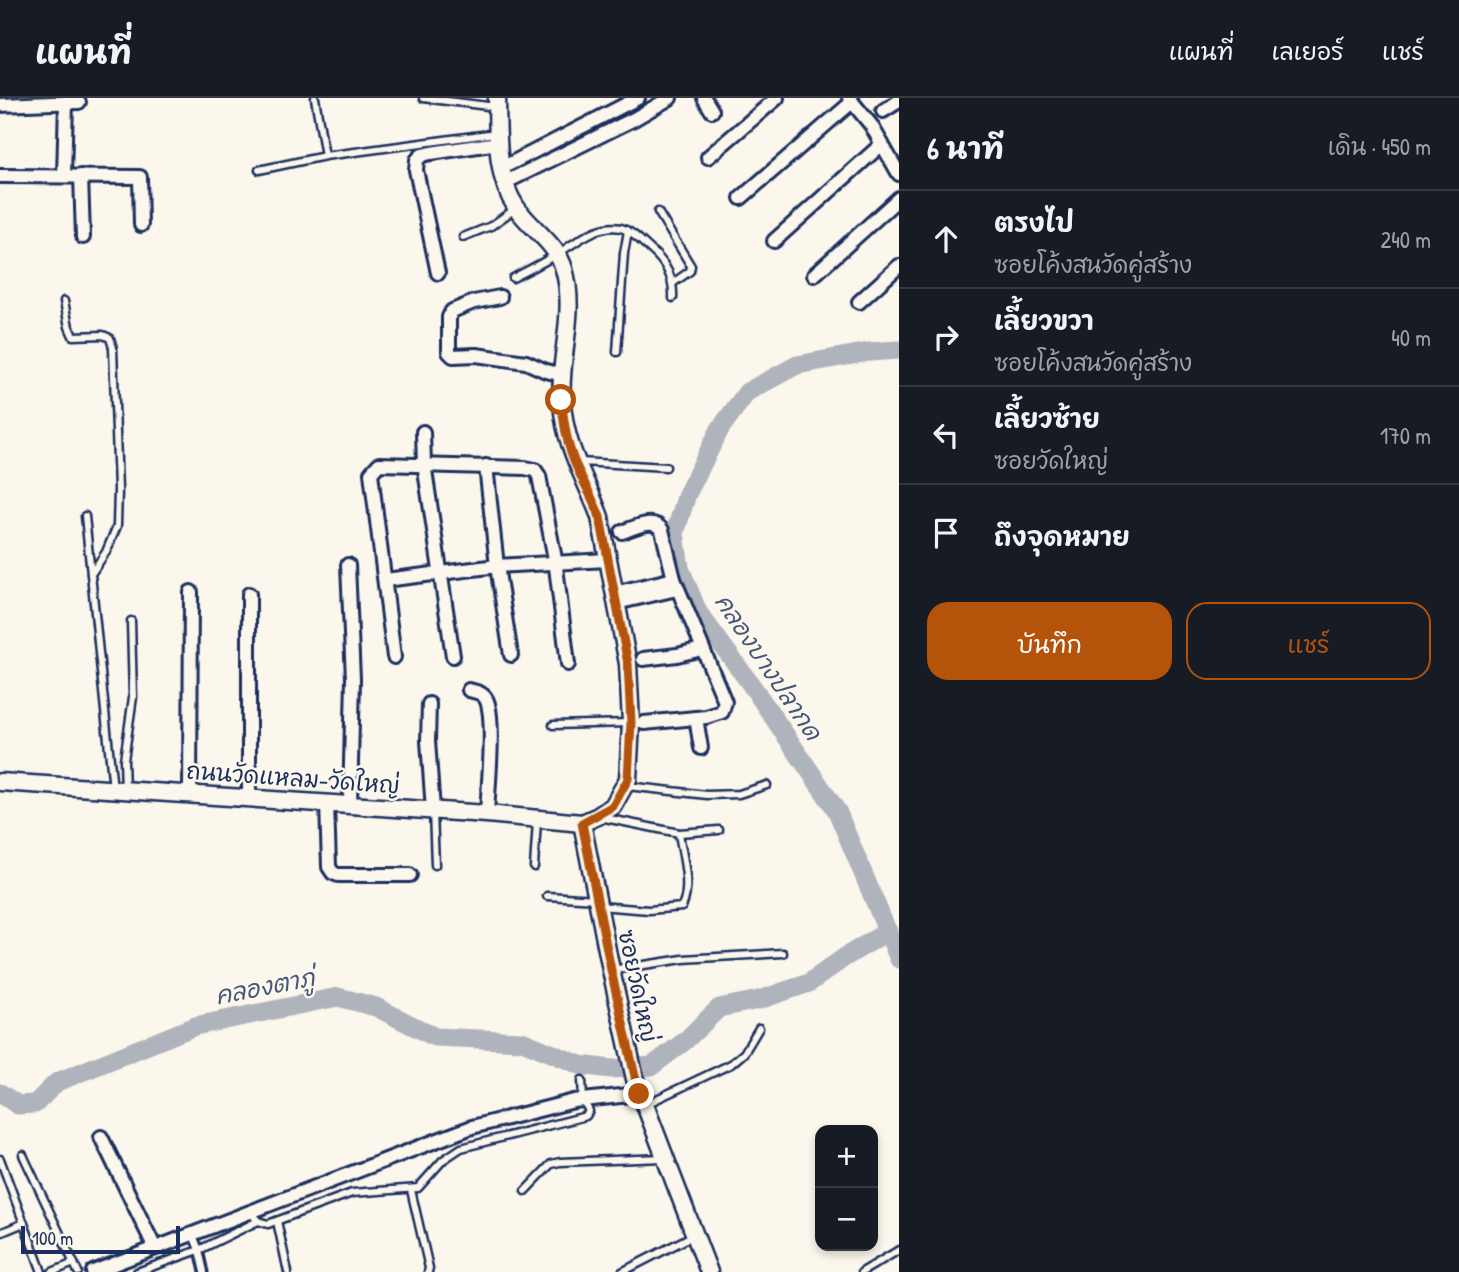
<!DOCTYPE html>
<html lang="th">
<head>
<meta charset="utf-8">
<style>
  body { margin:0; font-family:"Patrick Hand","Playpen Sans Thai",sans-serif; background:#242831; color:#f1f3f6 }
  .controls { position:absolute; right:21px; bottom:21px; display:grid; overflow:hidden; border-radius:14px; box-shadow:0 4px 10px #0003 }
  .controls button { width:63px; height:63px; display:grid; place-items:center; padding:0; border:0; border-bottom:2px solid #363941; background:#171b24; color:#f1f3f6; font:35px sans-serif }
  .scale { position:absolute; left:21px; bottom:18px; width:159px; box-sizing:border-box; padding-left:7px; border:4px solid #1b2f5e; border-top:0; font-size:19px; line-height:24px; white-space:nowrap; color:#1b2f5e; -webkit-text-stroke:5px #fbf7ec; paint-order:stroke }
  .stop { position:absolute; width:21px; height:21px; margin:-16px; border:5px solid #b45309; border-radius:50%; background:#fff }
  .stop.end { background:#b45309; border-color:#fff; box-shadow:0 2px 7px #0008 }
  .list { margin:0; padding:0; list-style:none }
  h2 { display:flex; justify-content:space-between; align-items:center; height:91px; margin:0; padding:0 28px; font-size:30px }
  h2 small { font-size:23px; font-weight:400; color:#9ea1a6 }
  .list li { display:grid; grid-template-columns:46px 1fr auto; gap:21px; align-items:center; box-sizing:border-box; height:98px; padding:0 28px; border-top:2px solid #363941 }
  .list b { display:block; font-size:26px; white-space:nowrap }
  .list p { margin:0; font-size:23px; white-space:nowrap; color:#9ea1a6 }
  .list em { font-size:23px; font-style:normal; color:#9ea1a6 }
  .actions { display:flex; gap:14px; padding:21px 28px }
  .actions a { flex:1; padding:16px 0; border:2px solid #b45309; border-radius:21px; text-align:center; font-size:24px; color:#b45309 }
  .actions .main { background:#b45309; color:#fff }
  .icon { flex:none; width:38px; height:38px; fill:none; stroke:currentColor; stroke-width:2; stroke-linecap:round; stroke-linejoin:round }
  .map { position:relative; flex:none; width:899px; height:1174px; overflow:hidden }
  header { display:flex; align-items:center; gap:42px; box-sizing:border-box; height:98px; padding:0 35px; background:#171b24; border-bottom:2px solid #363941 }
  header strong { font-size:33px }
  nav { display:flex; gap:38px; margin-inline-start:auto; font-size:24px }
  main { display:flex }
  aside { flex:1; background:#171b24 }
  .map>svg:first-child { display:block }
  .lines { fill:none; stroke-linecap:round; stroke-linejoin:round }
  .river { stroke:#afb3bb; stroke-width:19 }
  .service-casing { stroke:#1b2f5e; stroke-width:11 }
  .minor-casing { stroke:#1b2f5e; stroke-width:18 }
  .tertiary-casing { stroke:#1b2f5e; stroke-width:21 }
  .service { stroke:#fbf7ec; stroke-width:6 }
  .minor { stroke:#fbf7ec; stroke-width:12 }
  .tertiary { stroke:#fbf7ec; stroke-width:16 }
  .route { stroke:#b45309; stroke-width:9 }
  .labels { text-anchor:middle; stroke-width:5; stroke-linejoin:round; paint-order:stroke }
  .street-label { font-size:23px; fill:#1b2f5e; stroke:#fbf7ec }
  .water-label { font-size:24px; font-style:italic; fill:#47577a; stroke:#fbf7ec }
</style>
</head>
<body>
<header>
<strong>แผนที่</strong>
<nav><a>แผนที่</a><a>เลเยอร์</a><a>แชร์</a></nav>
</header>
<main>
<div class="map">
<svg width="899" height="1174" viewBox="0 0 899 1174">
  <rect width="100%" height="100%" fill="#fbf7ec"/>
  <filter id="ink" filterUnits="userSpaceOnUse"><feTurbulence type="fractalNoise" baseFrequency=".0143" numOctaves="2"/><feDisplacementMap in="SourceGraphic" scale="14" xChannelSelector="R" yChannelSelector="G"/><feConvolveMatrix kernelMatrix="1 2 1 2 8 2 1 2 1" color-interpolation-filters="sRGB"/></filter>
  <g filter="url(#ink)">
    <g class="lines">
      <g class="river">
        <polyline points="899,252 869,254 797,267 747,294 720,331 687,396 675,435 680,470 698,514 752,588 837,713 899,861"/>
        <polyline points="0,995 18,1007 35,1006 57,984 195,928 338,899 376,909 435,939 522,943 580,967 612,971 652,968 685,943 719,910 759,902 809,885 845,859 888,833"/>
      </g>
      <defs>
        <g id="service">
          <polyline points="315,0 325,58 496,35"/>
          <polyline points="423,0 496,9"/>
          <polyline points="259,72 325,58"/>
          <polyline points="658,114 691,168 690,173 673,185"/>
          <polyline points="463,139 491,128 515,111"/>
          <path d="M513 180C528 172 543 165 557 156 576 145 597 125 621 130 632 133 643 145 652 153 667 166 674 181 673 200"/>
          <polyline points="64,203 69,229 73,238 103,237 110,240 113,250 118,391 117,428 106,454 91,476"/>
          <polyline points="617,254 624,155 628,133"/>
          <polyline points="580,364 666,369"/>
          <polyline points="85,418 113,691"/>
          <polyline points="553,627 629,625"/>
          <polyline points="627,688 707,697 739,696 767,687"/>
          <polyline points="125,692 124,662 133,599 131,523"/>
          <polyline points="433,713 435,767"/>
          <polyline points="600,719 679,735 719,732"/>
          <polyline points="534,769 537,723"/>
          <polyline points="547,798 597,801"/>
          <path d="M599 808 649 812 682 809C692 788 682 757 679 735"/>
          <polyline points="611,872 683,861 783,855"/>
          <polyline points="644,1007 731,966 744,955 759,930"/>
          <polyline points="23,1057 78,1174"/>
          <polyline points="0,1061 42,1174"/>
          <polyline points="411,1092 429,1170 428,1174"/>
          <polyline points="525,1093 551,1066 560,1064 664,1060"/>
          <polyline points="251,1115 258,1123 268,1126 352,1095 418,1090 443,1062 461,1050 586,1018 589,1013 583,1002 582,982"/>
          <polyline points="277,1123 288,1174"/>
          <polyline points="0,1135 24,1125"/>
          <polyline points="52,1174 74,1165"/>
          <polyline points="137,1174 199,1152 193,1137"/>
          <polyline points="204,1174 199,1152 258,1123"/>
          <polyline points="622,1174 692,1138"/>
          <polyline points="862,1174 899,1152"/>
        </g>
        <g id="minor">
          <polyline points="704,0 712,13"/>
          <polyline points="849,0 871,27 899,76"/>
          <polyline points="0,7 79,4"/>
          <polyline points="883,13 899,3"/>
          <polyline points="708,59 777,0"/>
          <polyline points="502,70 638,0"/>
          <polyline points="0,78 140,79 141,127"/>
          <polyline points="64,78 66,4"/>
          <polyline points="81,78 83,139"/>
          <polyline points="504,85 634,21 670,0"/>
          <polyline points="741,100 852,4"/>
          <polyline points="774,143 882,46"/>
          <polyline points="438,175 416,72 417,62 422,57 431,55 498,45"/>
          <polyline points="814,177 899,100"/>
          <polyline points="500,199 474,204 452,213 449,219 449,254 453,258 476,257 526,264 546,273 563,277"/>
          <polyline points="859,204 899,168"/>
          <polyline points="423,334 424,366 453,558"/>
          <polyline points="486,368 497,468 511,557"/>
          <path d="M622 434C634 430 653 419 662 432L674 481 725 604 722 614 706 619 644 625"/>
          <polyline points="348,467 353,581 350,707"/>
          <polyline points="385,482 497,468 608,462"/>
          <polyline points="614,495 674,481"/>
          <polyline points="616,505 677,491"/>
          <polyline points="394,559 371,375 379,366 525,370 535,372 539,378 555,461 568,566"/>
          <polyline points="643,561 677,557 702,551"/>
          <path d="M469 592C477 594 484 595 487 603 495 624 488 691 487 716"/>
          <polyline points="429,606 428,643 433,712"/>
          <polyline points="696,620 701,650"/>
          <polyline points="190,696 191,494"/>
          <polyline points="249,700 249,496"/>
          <polyline points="327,705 329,769 333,775 338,777 410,777"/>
          <polyline points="101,1039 155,1150"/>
          <polyline points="93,1174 472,1029 574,1003 639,996"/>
        </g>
        <g id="tertiary">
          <path d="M0 684 487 716 582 725 598 718 613 708 628 681 631 625 628 566 600 419C585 378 565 350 562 304 558 260 577 216 564 171 557 146 530 130 516 109 495 78 498 35 497 0"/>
          <polyline points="582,725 611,872 635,981 709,1174"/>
        </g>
      </defs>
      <use href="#service" class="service-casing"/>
      <use href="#minor" class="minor-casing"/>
      <use href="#tertiary" class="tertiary-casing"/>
      <use href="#service" class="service"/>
      <use href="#minor" class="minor"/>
      <use href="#tertiary" class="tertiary"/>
    </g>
  </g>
  <g class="lines" filter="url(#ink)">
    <path class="route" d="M561 302C564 323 566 343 574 363 582 382 593 400 600 419L628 566 631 625 628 681 613 708 582 725 611 872 639 996"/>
  </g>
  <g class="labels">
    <g class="street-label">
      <text transform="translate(293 680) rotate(4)" y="8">ถนนวัดแหลม-วัดใหญ่</text>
      <text transform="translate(638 888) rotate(78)" y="8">ซอยวัดใหญ่</text>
    </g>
    <g class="water-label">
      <text transform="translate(768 569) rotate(56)" y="8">คลองบางปลากด</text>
      <text transform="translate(265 889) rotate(-11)" y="8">คลองตาภู่</text>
    </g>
  </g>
</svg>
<div class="controls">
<button>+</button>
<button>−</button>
</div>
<div class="scale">100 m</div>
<div class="stop" style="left:561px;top:302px"></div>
<div class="stop end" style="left:639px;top:996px"></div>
</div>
<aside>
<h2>6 นาที<small>เดิน · 450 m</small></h2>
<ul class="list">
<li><svg class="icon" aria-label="ahead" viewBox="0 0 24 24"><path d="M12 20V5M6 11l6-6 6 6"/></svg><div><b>ตรงไป</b><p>ซอยโค้งสนวัดคู่สร้าง</p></div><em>240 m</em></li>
<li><svg class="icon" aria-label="right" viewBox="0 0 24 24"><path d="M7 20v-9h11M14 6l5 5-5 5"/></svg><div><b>เลี้ยวขวา</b><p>ซอยโค้งสนวัดคู่สร้าง</p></div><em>40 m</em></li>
<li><svg class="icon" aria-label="left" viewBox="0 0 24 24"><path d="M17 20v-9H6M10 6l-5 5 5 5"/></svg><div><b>เลี้ยวซ้าย</b><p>ซอยวัดใหญ่</p></div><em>170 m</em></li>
<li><svg class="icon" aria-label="arrive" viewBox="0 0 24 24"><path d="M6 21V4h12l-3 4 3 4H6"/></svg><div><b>ถึงจุดหมาย</b></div></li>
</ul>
<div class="actions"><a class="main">บันทึก</a><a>แชร์</a></div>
</aside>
</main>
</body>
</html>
